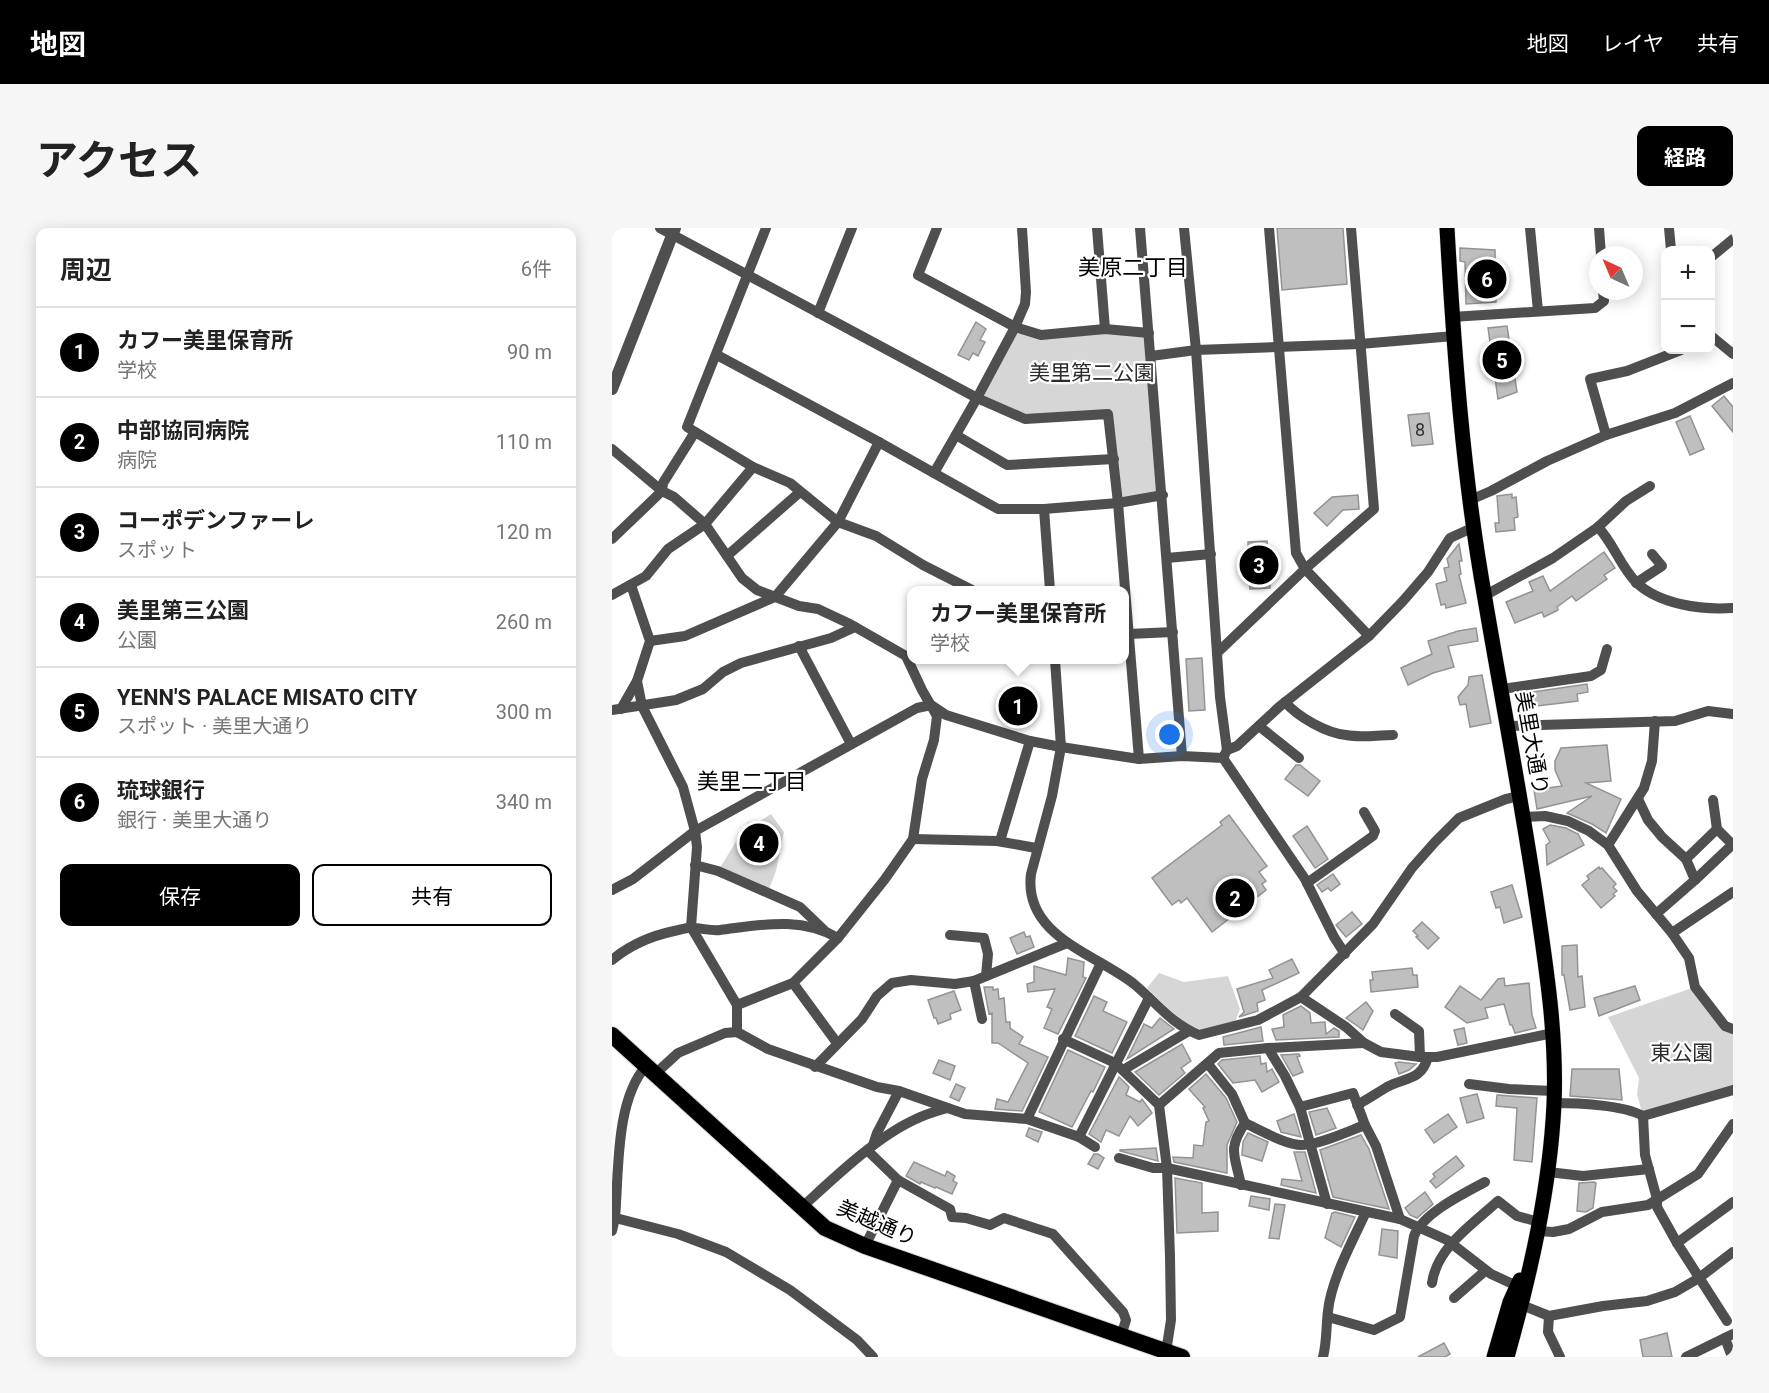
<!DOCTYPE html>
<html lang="ja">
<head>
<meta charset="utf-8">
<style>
  body { margin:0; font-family:Roboto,"Noto Sans JP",sans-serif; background:#f6f6f6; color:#222 }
  .controls { position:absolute; right:18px; top:18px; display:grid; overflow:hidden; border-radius:12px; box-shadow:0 3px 15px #0003 }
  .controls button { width:54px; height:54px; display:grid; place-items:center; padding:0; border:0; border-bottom:2px solid #e0e0e0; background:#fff; color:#222; font:30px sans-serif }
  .compass { position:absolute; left:977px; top:18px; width:54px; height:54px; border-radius:50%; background:#fff; box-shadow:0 3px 15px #0003; rotate:316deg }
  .you { position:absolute; left:558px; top:507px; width:21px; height:21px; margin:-15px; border:4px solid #fff; border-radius:50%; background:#1a73e8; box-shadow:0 0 0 9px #1a73e833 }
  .badge { display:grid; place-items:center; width:39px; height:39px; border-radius:50%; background:#000; color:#fff; font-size:20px; font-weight:700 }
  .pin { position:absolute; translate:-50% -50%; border:3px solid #fff; box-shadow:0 2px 6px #0006 }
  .popup { position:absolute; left:295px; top:358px; width:222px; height:78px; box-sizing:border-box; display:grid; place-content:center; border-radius:12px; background:#fff; filter:drop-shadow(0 2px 4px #0005); font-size:20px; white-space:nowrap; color:#767676 }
  .popup b { font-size:22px; color:#222 }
  .popup::after { content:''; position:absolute; left:50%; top:100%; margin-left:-12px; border:12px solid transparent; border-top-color:#fff }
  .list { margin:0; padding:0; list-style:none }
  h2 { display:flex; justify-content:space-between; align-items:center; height:78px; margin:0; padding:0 24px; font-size:26px }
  h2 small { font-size:20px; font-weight:400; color:#767676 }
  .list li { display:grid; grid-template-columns:39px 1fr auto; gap:18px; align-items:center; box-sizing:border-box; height:90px; padding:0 24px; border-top:2px solid #e0e0e0 }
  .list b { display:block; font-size:22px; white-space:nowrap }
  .list p { margin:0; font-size:20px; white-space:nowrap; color:#767676 }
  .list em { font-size:20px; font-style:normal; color:#767676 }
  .actions { display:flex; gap:12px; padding:18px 24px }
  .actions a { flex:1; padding:14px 0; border:2px solid #000; border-radius:12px; text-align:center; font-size:21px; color:#000 }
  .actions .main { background:#000; color:#fff }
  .map { position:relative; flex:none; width:1121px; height:1129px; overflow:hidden; border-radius:12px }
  header { display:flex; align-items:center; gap:36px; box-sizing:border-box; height:84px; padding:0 30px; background:#000; color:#fff }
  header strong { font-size:28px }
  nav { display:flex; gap:33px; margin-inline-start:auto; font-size:21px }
  .intro { display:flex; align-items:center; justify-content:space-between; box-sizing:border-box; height:144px; padding:0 36px }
  h1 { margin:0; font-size:42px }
  .button { padding:15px 27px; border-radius:12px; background:#000; color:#fff; font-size:21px; font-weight:700 }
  main { display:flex; gap:36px; padding:0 36px }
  aside { flex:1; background:#fff; border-radius:12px; box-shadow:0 3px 15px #0003 }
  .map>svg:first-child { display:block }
  .green { fill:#d6d6d6 }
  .building { fill:#bfbfbf; stroke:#939393; stroke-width:1.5 }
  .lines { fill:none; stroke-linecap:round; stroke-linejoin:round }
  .primary-casing { stroke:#dbdbdb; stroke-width:16 }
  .trunk-casing { stroke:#dbdbdb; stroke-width:18 }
  .minor { stroke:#4f4f4f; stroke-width:10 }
  .tertiary { stroke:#4f4f4f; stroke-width:12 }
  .primary { stroke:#000; stroke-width:15 }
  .trunk { stroke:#000; stroke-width:16 }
  .labels { text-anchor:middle; stroke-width:4.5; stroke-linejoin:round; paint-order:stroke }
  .number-label { font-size:18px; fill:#303030 }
  .park-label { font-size:21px; fill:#2d2d2d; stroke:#fff }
  .street-label { font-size:21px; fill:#000; stroke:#fff }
  .neighbourhood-label { font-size:22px; fill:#000; stroke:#fff }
</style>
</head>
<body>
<header>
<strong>地図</strong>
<nav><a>地図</a><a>レイヤ</a><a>共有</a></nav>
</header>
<div class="intro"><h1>アクセス</h1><a class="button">経路</a></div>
<main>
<aside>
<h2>周辺<small>6件</small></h2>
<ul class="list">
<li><span class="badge">1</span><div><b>カフー美里保育所</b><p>学校</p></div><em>90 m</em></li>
<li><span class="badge">2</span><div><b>中部協同病院</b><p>病院</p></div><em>110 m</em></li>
<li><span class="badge">3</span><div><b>コーポデンファーレ</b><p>スポット</p></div><em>120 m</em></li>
<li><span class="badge">4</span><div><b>美里第三公園</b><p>公園</p></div><em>260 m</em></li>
<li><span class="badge">5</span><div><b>YENN'S PALACE MISATO CITY</b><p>スポット · 美里大通り</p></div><em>300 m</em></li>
<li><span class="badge">6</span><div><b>琉球銀行</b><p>銀行 · 美里大通り</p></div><em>340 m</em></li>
</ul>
<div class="actions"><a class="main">保存</a><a>共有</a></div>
</aside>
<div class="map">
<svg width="1121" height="1129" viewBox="0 0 1121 1129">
  <rect width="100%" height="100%" fill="#fff"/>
  <g class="green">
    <polygon points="403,99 429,107 537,105 551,267 506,275 496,186 413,191 365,170"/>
    <polygon points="159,586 172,604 164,643 156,664 106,643 136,594 145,595"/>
    <polygon points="547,745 572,754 616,748 628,781 623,794 589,802 568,792 535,760"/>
    <polygon points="1083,759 1121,801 1121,862 1031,888 1025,866 1027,850 996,789"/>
  </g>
  <g class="building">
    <polygon points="665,0 731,0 735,56 670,62"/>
    <polygon points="848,20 883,22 884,74 854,76 853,34 848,33"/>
    <polygon points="364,94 374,101 368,112 373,114 366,128 361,125 357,132 346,127"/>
    <polygon points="895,98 905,164 886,171 876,100"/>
    <polygon points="1112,168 1121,179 1121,204 1100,178"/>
    <polygon points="817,185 821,216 800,218 796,187"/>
    <polygon points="1078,188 1092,221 1078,227 1064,194"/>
    <polygon points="900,266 900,270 904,269 906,289 902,290 903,302 884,304 883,295 887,295 885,268"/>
    <polygon points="746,267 747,281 731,282 715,298 702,285 720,269"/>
    <polygon points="655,313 658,360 638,361 636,314"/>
    <polygon points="847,316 850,333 847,333 849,346 847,347 854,375 834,380 833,376 829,377 824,356 835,353 832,340 837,339 835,331"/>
    <polygon points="992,324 1003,340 992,347 995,351 964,373 960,368 945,379 946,382 932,389 930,384 903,395 894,374 921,363 917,354 931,348 938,363"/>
    <polygon points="864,400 866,413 836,418 842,439 821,445 796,457 789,440 820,426 816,413 846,403"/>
    <polygon points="590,430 593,482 577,483 574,431"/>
    <polygon points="870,447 879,495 858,499 854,476 848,477 846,469 856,457 857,449"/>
    <polygon points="975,456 976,464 965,466 966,473 908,480 907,466"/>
    <polygon points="995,517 999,553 974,555 1009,571 994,605 980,596 955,585 980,568 925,581 922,562 950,558 943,542 943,533 949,520"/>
    <polygon points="684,537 688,537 708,553 696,568 673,551"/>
    <polygon points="617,587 655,638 647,644 654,653 650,656 654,662 600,704 575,670 569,675 567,672 560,677 540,650 610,597 608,594"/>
    <polygon points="938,597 954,600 966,606 972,617 935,637 934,617 938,614 931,601"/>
    <polygon points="695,598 716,631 703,640 681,608"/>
    <polygon points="987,639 988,641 990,640 1004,656 1001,659 1005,663 1001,666 1003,668 989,680 970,657 977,651 975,648"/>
    <polygon points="721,646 728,656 719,663 716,660 710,664 705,657"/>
    <polygon points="900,657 910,689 892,695 888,679 884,680 879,664"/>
    <polygon points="740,684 750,696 734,709 724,697"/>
    <polygon points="810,694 827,710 816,721 804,709 806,708 801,703"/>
    <polygon points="412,704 414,709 418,708 422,719 405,726 398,710"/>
    <polygon points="965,717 966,749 970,748 973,779 958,782 952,747 950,747 950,718"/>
    <polygon points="456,730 472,734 471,749 474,750 446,806 432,800 440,781 435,779 443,761 416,764 415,756 422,754 422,738 454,747"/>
    <polygon points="680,731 687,745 650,762 653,772 645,775 646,783 627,789 632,784 625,761 661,750 657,742"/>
    <polygon points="800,740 801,747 805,747 806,759 759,764 758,752 761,752 760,744"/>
    <polygon points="892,750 893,758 917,755 920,787 924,800 903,805 900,797 898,797 892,776 873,780 876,790 855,795 833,779 848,758 869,772 886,751"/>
    <polygon points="1023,758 1028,772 987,788 982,770"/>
    <polygon points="372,759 381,759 381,762 386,761 387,771 392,770 394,794 398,794 398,800 411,809 407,816 436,829 410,883 383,881 385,871 396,874 416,835 386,815 380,815 380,785 377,786"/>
    <polygon points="342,763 349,782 338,786 339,791 326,796 324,790 322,790 316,772"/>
    <polygon points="482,768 495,774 491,783 515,794 500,825 463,808"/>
    <polygon points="754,774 761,783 751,802 734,790"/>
    <polygon points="689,778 698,785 699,795 713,794 714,806 722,800 727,803 727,809 664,812 660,801 672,799 671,787"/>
    <polygon points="548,790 562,801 515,831 532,796 540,800"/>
    <polygon points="649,799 651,813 612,817 611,809"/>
    <polygon points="852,800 855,815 846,817 842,802"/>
    <polygon points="570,816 579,833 569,840 573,845 547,867 523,844"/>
    <polygon points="456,822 493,839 481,864 479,863 460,899 427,884"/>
    <polygon points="687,826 688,828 685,829 691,844 681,848 669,827"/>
    <polygon points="648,828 649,836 654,835 655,844 660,841 667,854 650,864 643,852 621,855 606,836 610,832"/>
    <polygon points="327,832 343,838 338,852 321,845"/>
    <polygon points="787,834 804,836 797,842 787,846 783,835"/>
    <polygon points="960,841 1007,841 1010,872 958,868"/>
    <polygon points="594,846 614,870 625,894 615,917 615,945 562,934 561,929 581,930 582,917 591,918 594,894 597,893 591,880 593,879 577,861"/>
    <polygon points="507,849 517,859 514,867 528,874 530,871 540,885 526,898 518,888 507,908 494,902 489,914 477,906"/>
    <polygon points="344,856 353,860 347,873 338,869"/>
    <polygon points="865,866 872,890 855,895 848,870"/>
    <polygon points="885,867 925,870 920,934 902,932 905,880 884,878"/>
    <polygon points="715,880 724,900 704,907 697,884"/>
    <polygon points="682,886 689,909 669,904 665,893"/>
    <polygon points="836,886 845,899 822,915 813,902"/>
    <polygon points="417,900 430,904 426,914 414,908"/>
    <polygon points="636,905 656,914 650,933 630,927 631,914"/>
    <polygon points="749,907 757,921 777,981 721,969 708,922"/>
    <polygon points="544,920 546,933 508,923 508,922"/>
    <polygon points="682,924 693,924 704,965 669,957 670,951 690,953"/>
    <polygon points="482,926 486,926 492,930 486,941 476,936"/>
    <polygon points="844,928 852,938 824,960 818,953 823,949 821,946"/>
    <polygon points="302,934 333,948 335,943 343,948 341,953 345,955 340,966 324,959 323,960 309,954 308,956 294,948"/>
    <polygon points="563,950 590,955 590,985 606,984 606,1003 565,1005"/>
    <polygon points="982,954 984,955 981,980 974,984 965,983 967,955"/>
    <polygon points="813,964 821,976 805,990 798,987 793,980"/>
    <polygon points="639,968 658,971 657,982 637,978"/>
    <polygon points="663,976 673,977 667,1011 657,1010"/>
    <polygon points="723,984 743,989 729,1019 713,1010 720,985"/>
    <polygon points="770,1001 786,1003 785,1030 767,1027"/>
    <polygon points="1055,1105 1060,1129 1031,1129 1028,1112"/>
    <polygon points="832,1115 838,1126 833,1129 806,1129"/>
  </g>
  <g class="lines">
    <defs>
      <g id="primary">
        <path d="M835 0C842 124 851 249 873 371 890 471 909 570 924 670 934 739 945 806 942 876 938 961 918 1047 895 1129"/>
        <polyline points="882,1129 898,1074 908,1052"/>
      </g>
      <polyline id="trunk" points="0,807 213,1000 253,1018 570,1129"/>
    </defs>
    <use href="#primary" class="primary-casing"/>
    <use href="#trunk" class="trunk-casing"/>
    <g class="minor">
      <polyline points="48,0 365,170 413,191 496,186 506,275 527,531"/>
      <polyline points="154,0 75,199 141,239 178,255 226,294 264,308 311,337 360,362"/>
      <polyline points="325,0 306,47 403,99 429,107 493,101 537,105"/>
      <polyline points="485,0 493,101"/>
      <polyline points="528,0 570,528"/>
      <polyline points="572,0 584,122 608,469 615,522"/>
      <polyline points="657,0 684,325 693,341 757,408"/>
      <polyline points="918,0 926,83"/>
      <polyline points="987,0 989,27"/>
      <polyline points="1057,0 1059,22"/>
      <polyline points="1098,30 1121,11"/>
      <polyline points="206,85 240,0"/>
      <polyline points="840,89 983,80 992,73 991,63"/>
      <polyline points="1098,107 1121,126"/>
      <polyline points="105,127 265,213 386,281 432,281 506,275 551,267"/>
      <polyline points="539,128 584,122 748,116 842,108"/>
      <polyline points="344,207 395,237 502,231"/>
      <polyline points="994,207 978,151 1015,143 1069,122"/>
      <polyline points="0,221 50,263 62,269 93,296 130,350 145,362 187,378 206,381 238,396 294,428 310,462 325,488 322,512 310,551 301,611 273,651 226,710 181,755 125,777"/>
      <polyline points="322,245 365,170 403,99 413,76 414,64 410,0"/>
      <polyline points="858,272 879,263 935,233 994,207 1063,185 1121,155"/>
      <polyline points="432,281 438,362"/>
      <polyline points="986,299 1014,273 1038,258"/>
      <polyline points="0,311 50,263 51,255 83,204"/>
      <polyline points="116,327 188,264"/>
      <polyline points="555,330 599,326"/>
      <polyline points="1024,355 1050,338 1040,326"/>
      <polyline points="19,357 38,413 25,453 30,478 71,559 83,603 85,619 79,699 125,777 125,804"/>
      <polyline points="0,367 34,348 56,321 93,296 141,239"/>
      <path d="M872 368 941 330 986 299C1001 315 1008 337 1023 353 1046 377 1091 382 1121 380"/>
      <polyline points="517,406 561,404"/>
      <polyline points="38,413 73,408 163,369 226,294 267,214"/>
      <polyline points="187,418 239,516"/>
      <polyline points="605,425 693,341 762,281 739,0"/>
      <path d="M443 432 449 519 440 568 419 646C411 708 484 726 522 756 546 776 557 794 587 807L646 792 689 769 761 696 800 640 823 614 847 590 894 571 908 568"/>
      <polyline points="890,461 979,448 989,442 995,421"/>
      <path d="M673 474C686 489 714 505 734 507 749 510 765 507 781 507"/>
      <polyline points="9,481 25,453"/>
      <polyline points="0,482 64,472 91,461 111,444 129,435 219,410 243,399"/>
      <polyline points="647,498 687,530"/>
      <polyline points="897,498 1063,493 1096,483 1121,486"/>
      <polyline points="611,530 693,651 722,709 733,726"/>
      <polyline points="1026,571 1036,592 1050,609 1074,631 1083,652"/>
      <polyline points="1101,572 1105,601 1121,617"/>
      <polyline points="912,589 933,588 956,593 977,603 996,617 1025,663 1060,705 1077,730 1083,759 1113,798 1121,801"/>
      <polyline points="301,611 385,613 424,620"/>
      <polyline points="388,613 418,513"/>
      <polyline points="996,617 1032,560 1040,533 1043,493"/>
      <polyline points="1074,631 1105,601"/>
      <polyline points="83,637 106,643 188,679 212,702"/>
      <polyline points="695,655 761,608 763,603 752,584"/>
      <polyline points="0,662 21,651 83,603 305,480 319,477 334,487 418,513 449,519 527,531 570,528 611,530 615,522 625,518 667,479 757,408 791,373 816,344 838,310 862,299"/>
      <polyline points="1044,686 1083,652 1121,616"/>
      <polyline points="1060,705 1121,664"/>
      <polyline points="338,707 372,710 376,726 374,748"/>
      <path d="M0 732C19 716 39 708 62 703 68 702 75 699 81 700 90 700 98 703 108 702 149 697 188 688 226 710"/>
      <polyline points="362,753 370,791"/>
      <polyline points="181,755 225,815"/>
      <polyline points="689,769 734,799 752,815 769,824 808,829 825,829 941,805"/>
      <polyline points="783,786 807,803 808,829"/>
      <polyline points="451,811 503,835 547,877 555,940 558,1029 559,1092 554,1124"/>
      <polyline points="656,820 673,848 688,879 715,976"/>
      <path d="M596 836 620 866 633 895C615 922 623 927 629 957"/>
      <polyline points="203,839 250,791 265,768 280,755 299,752 343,756 362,753 455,715"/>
      <polyline points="511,842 577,803"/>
      <polyline points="43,846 66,825 113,805 125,804 156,821 265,859 287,863 353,886 415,891 467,909 537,770"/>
      <polyline points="857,856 897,861 942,863"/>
      <path d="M942 875C965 875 1012 877 1031 888"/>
      <polyline points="547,877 607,825 656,820 752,815"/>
      <path d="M745 877C756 871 765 865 775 859 794 849 809 853 816 829"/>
      <polyline points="688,879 741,865 753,897 764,918 788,991"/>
      <polyline points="415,891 489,735"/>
      <path d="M633 895C648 902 674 917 690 917 707 917 737 903 753 897"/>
      <polyline points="467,909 483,919"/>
      <polyline points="261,917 265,905 287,863"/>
      <polyline points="256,923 286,952 338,981 340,989 354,990 378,997 392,990 441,1006 511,1084 514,1092 509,1108"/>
      <polyline points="507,930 541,940 555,940 788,991 835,1012 879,1046 905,1058"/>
      <polyline points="936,944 971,948 1037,941"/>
      <path d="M189 980C222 950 264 909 304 891 314 886 325 883 335 880"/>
      <polyline points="0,989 66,1006 114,1024 178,1062 245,1112 261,1129"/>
      <path d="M0 1003 3 990C7 945 3 873 34 838"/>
      <polyline points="926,1003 941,1004 957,1001 990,984 1036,977 1086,946 1121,896"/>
      <polyline points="1065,1015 1121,974"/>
      <polyline points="253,1018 286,952"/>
      <path d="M820 1055C825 1019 861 996 886 973L905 988 927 994"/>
      <polyline points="842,1070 873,1043"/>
      <polyline points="910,1077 937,1088 991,1078 1035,1073 1063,1064 1087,1050 1121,1024"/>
      <polyline points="937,1088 936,1104 948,1129"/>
      <path d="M716 1089 762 1102 788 1089 802 1008C811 985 851 966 873 954"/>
      <polyline points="1115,1093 1065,1015 1045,979 1045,971 1033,927 1031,888 1121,862"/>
      <polyline points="1113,1110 1120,1129"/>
      <path d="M711 1129C715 1114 714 1098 716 1083 719 1052 741 1012 754 984"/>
      <polyline points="1074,1129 1121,1106"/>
    </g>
    <polyline class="tertiary" points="0,161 63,0"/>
    <use href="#primary" class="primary"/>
    <use href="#trunk" class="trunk"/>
  </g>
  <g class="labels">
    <g class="number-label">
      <text x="808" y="208">8</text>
    </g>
    <g class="park-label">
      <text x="480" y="152">美里第二公園</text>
      <text x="1070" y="832">東公園</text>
    </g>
    <g class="street-label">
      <text transform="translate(920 515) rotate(80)" y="7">美里大通り</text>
      <text transform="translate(265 995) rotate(23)" y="7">美越通り</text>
    </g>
    <g class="neighbourhood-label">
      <text x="521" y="47">美原二丁目</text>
      <text x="140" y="561">美里二丁目</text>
    </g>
  </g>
</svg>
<div class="controls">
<button>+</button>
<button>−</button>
</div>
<svg class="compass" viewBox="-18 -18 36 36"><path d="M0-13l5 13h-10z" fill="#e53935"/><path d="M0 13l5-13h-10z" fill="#767676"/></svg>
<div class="you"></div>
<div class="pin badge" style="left:406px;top:478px">1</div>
<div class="popup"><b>カフー美里保育所</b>学校</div>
<div class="pin badge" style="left:623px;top:670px">2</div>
<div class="pin badge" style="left:647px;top:337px">3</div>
<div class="pin badge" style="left:147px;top:615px">4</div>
<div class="pin badge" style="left:890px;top:132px">5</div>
<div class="pin badge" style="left:875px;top:51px">6</div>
</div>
</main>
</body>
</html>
